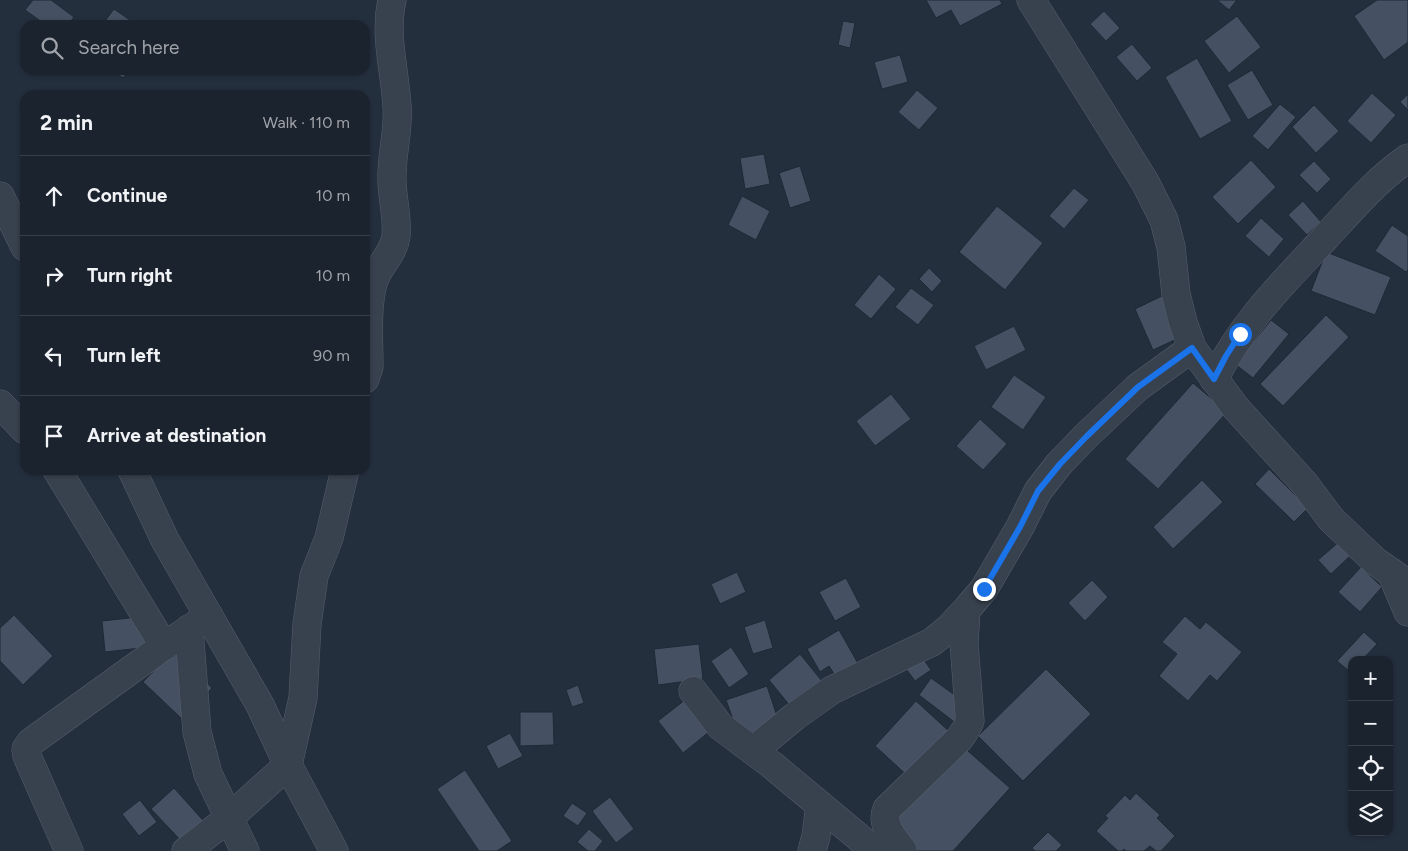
<!DOCTYPE html>
<html lang="en">
<head>
<meta charset="utf-8">
<style>
  body { margin:0; font-family:Figtree,sans-serif; background:#242b36; color:#f1f3f6 }
  .controls { position:absolute; right:15px; bottom:15px; display:grid; overflow:hidden; border-radius:10px; box-shadow:0 1px 4px #0004 }
  .controls button { width:45px; height:45px; display:grid; place-items:center; padding:0; border:0; border-bottom:1px solid #39404a; background:#1b232e; color:#f1f3f6; font:25px sans-serif }
  .stop { position:absolute; width:15px; height:15px; margin:-11px; border:4px solid #1a73e8; border-radius:50%; background:#fff }
  .stop.end { background:#1a73e8; border-color:#fff; box-shadow:0 1px 5px #0008 }
  .list { margin:0; padding:0; list-style:none }
  h2 { display:flex; justify-content:space-between; align-items:center; height:65px; margin:0; padding:0 20px; font-size:21px }
  h2 small { font-size:16px; font-weight:400; color:#a0a4aa }
  .list li { display:grid; grid-template-columns:32px 1fr auto; gap:15px; align-items:center; box-sizing:border-box; height:80px; padding:0 20px; border-top:1px solid #39404a }
  .list b { display:block; font-size:19px; white-space:nowrap }
  .list em { font-size:16px; font-style:normal; color:#a0a4aa }
  .icon { flex:none; width:28px; height:28px; fill:none; stroke:currentColor; stroke-width:2; stroke-linecap:round; stroke-linejoin:round }
  .map { position:relative; flex:none; width:1408px; height:851px; overflow:hidden }
  .search { position:absolute; background:#1b232e; box-shadow:0 1px 4px #0004; left:20px; top:20px; width:350px; height:55px; display:flex; align-items:center; gap:12px; box-sizing:border-box; padding:0 18px; border-radius:15px; color:#a0a4aa; font-size:19px }
  .panel { position:absolute; background:#1b232e; box-shadow:0 1px 4px #0004; left:20px; top:90px; width:350px; height:385px; border-radius:15px }
  .map>svg:first-child { display:block }
  .building { fill:#455162; stroke:#1f2835 }
  .lines { fill:none; stroke-linecap:round; stroke-linejoin:round }
  .street-casing { stroke:#565f6c; stroke-width:29 }
  .street { stroke:#38414e; stroke-width:28 }
  .route { stroke:#1a73e8; stroke-width:6 }
</style>
</head>
<body>
<div class="map">
<svg width="1408" height="851" viewBox="0 0 1408 851">
  <rect width="100%" height="100%" fill="#242f3e"/>
  <g class="building">
    <polygon points="33,0 51,0 74,17 68,25 46,25 25,10"/>
    <polygon points="926,0 1000,0 1002,4 960,26 951,10 936,18"/>
    <polygon points="1217,0 1237,0 1229,10"/>
    <polygon points="1377,0 1408,0 1408,42 1384,60 1354,16"/>
    <polygon points="114,9 137,25 102,25"/>
    <polygon points="1104,11 1120,28 1106,41 1090,24"/>
    <polygon points="1237,16 1261,47 1229,73 1204,41"/>
    <polygon points="843,21 855,23 850,48 838,45"/>
    <polygon points="1132,44 1152,68 1137,81 1116,57"/>
    <polygon points="900,55 908,82 882,89 874,62"/>
    <polygon points="1197,58 1232,121 1200,139 1165,77"/>
    <polygon points="112,70 130,70 123,78"/>
    <polygon points="1252,70 1273,105 1248,120 1227,85"/>
    <polygon points="917,90 938,108 919,130 898,112"/>
    <polygon points="1372,93 1396,115 1371,143 1347,121"/>
    <polygon points="1408,94 1408,110 1400,102"/>
    <polygon points="1280,104 1296,117 1268,150 1252,136"/>
    <polygon points="1314,105 1339,131 1316,153 1292,127"/>
    <polygon points="764,154 770,184 745,189 740,158"/>
    <polygon points="1251,160 1276,187 1238,224 1212,197"/>
    <polygon points="1314,161 1331,179 1317,193 1299,175"/>
    <polygon points="800,166 811,201 790,208 779,173"/>
    <polygon points="1074,188 1089,200 1064,229 1049,216"/>
    <polygon points="742,196 770,211 756,240 728,225"/>
    <polygon points="1303,201 1321,222 1307,235 1288,215"/>
    <polygon points="997,206 1043,243 1005,290 959,252"/>
    <polygon points="1261,218 1284,239 1269,257 1245,236"/>
    <polygon points="1392,225 1408,236 1408,270 1406,272 1375,251"/>
    <polygon points="1326,252 1391,277 1375,315 1311,291"/>
    <polygon points="929,268 942,281 932,292 919,279"/>
    <polygon points="879,274 896,289 871,319 854,305"/>
    <polygon points="911,288 934,305 918,325 895,307"/>
    <polygon points="1164,295 1183,336 1153,350 1135,309"/>
    <polygon points="1326,315 1349,337 1283,406 1260,384"/>
    <polygon points="1271,320 1289,334 1253,378 1235,364"/>
    <polygon points="1014,326 1026,350 986,370 974,346"/>
    <polygon points="1014,375 1046,397 1023,430 991,407"/>
    <polygon points="1193,383 1227,412 1158,489 1125,459"/>
    <polygon points="891,394 911,419 875,446 856,421"/>
    <polygon points="980,419 1007,444 983,470 956,446"/>
    <polygon points="1269,469 1308,508 1294,522 1255,484"/>
    <polygon points="1202,480 1223,502 1173,549 1153,527"/>
    <polygon points="1340,541 1352,554 1331,574 1318,560"/>
    <polygon points="1361,567 1382,587 1360,612 1338,592"/>
    <polygon points="737,572 746,592 720,604 711,584"/>
    <polygon points="846,578 861,607 835,621 819,592"/>
    <polygon points="1092,580 1108,597 1085,621 1068,603"/>
    <polygon points="14,615 53,656 23,685 0,661 0,628"/>
    <polygon points="156,615 159,646 105,652 102,621"/>
    <polygon points="1185,616 1200,629 1206,622 1242,652 1217,681 1210,675 1188,701 1159,676 1177,654 1162,642"/>
    <polygon points="765,620 773,648 753,654 744,627"/>
    <polygon points="839,630 860,667 838,680 829,666 820,672 807,649"/>
    <polygon points="1364,632 1377,644 1362,660 1352,660 1352,671 1350,672 1337,661"/>
    <polygon points="699,644 703,679 658,685 654,649"/>
    <polygon points="731,647 749,674 729,688 711,661"/>
    <polygon points="173,651 212,688 182,719 143,682"/>
    <polygon points="800,654 826,686 795,712 769,680"/>
    <polygon points="920,654 931,670 915,681 904,666"/>
    <polygon points="1046,669 1091,714 1023,781 978,736"/>
    <polygon points="931,678 970,706 957,724 919,695"/>
    <polygon points="578,685 584,703 572,707 566,690"/>
    <polygon points="767,686 780,725 740,739 726,700"/>
    <polygon points="690,696 715,727 683,753 658,721"/>
    <polygon points="916,701 952,734 911,779 875,746"/>
    <polygon points="520,712 553,712 554,745 520,746"/>
    <polygon points="510,733 523,756 498,769 486,746"/>
    <polygon points="960,744 1010,788 953,851 901,851 880,832"/>
    <polygon points="465,770 512,841 497,851 479,851 437,789"/>
    <polygon points="174,788 209,827 187,847 151,809"/>
    <polygon points="1136,793 1160,815 1157,818 1175,836 1161,851 1156,851 1150,846 1144,851 1126,851 1124,849 1122,851 1118,851 1096,831 1108,818 1105,816 1125,795 1130,800"/>
    <polygon points="610,797 634,829 616,843 592,811"/>
    <polygon points="140,800 157,822 139,836 122,814"/>
    <polygon points="572,803 587,813 578,826 563,816"/>
    <polygon points="589,829 603,841 595,851 588,851 577,842"/>
    <polygon points="1048,832 1062,845 1056,851 1035,851 1032,848"/>
  </g>
  <g class="lines">
    <defs>
      <g id="street">
        <polyline points="1031,0 1145,182 1164,220 1171,247 1176,294 1183,322 1192,348 1235,407 1304,483 1331,519 1375,561 1408,584"/>
        <polyline points="0,196 25,247"/>
        <path d="M365 379 369 367C369 341 366 305 374 280 380 264 394 253 396 236 398 215 391 195 392 175 392 152 399 129 397 106 395 71 384 35 392 0"/>
        <path d="M1214 379C1244 321 1282 284 1325 238 1351 210 1376 180 1408 158"/>
        <polyline points="0,404 25,430"/>
        <polyline points="57,470 164,646"/>
        <polyline points="132,470 165,540 260,705 288,765 334,851"/>
        <polyline points="1391,572 1408,612"/>
        <polyline points="189,629 197,732 208,774 245,851"/>
        <polyline points="693,691 720,726 772,765 875,851"/>
        <polyline points="754,750 794,717 832,690 932,642 948,629 966,610 984,589 1020,527 1038,491 1059,464 1087,435 1138,387 1192,348"/>
        <polyline points="69,851 27,756 26,749 31,742 164,646 209,616"/>
        <polyline points="186,851 229,818 288,765 303,698 307,624 314,576 329,538 345,470"/>
        <polyline points="812,851 816,836 820,805"/>
        <path d="M903 851C894 839 880 824 887 809L960 738 966 729 970 721 964 643 966 610"/>
      </g>
    </defs>
    <use href="#street" class="street-casing"/>
    <use href="#street" class="street"/>
  </g>
  <g class="lines">
    <polyline class="route" points="984,589 1020,527 1038,491 1060,464 1087,436 1138,387 1192,348 1214,379 1226,356 1240,334"/>
  </g>
</svg>
<div class="controls">
<button>+</button>
<button>−</button>
<button><svg class="icon" aria-label="locate" viewBox="0 0 24 24"><circle cx="12" cy="12" r="6"/><path d="M12 2v4M12 18v4M2 12h4M18 12h4"/></svg></button>
<button><svg class="icon" aria-label="layers" viewBox="0 0 24 24"><path d="M12 4l9 5-9 5-9-5zM3 14l9 5 9-5"/></svg></button>
</div>
<div class="stop" style="left:1240px;top:334px"></div>
<div class="stop end" style="left:984px;top:589px"></div>
<div class="search"><svg class="icon" aria-label="search" viewBox="0 0 24 24"><circle cx="10" cy="10" r="6"/><path d="M15 15l6 6"/></svg>Search here</div>
<section class="panel">
<h2>2 min<small>Walk · 110 m</small></h2>
<ul class="list">
<li><svg class="icon" aria-label="ahead" viewBox="0 0 24 24"><path d="M12 20V5M6 11l6-6 6 6"/></svg><div><b>Continue</b></div><em>10 m</em></li>
<li><svg class="icon" aria-label="right" viewBox="0 0 24 24"><path d="M7 20v-9h11M14 6l5 5-5 5"/></svg><div><b>Turn right</b></div><em>10 m</em></li>
<li><svg class="icon" aria-label="left" viewBox="0 0 24 24"><path d="M17 20v-9H6M10 6l-5 5 5 5"/></svg><div><b>Turn left</b></div><em>90 m</em></li>
<li><svg class="icon" aria-label="arrive" viewBox="0 0 24 24"><path d="M6 21V4h12l-3 4 3 4H6"/></svg><div><b>Arrive at destination</b></div></li>
</ul>
</section>
</div>
</body>
</html>
